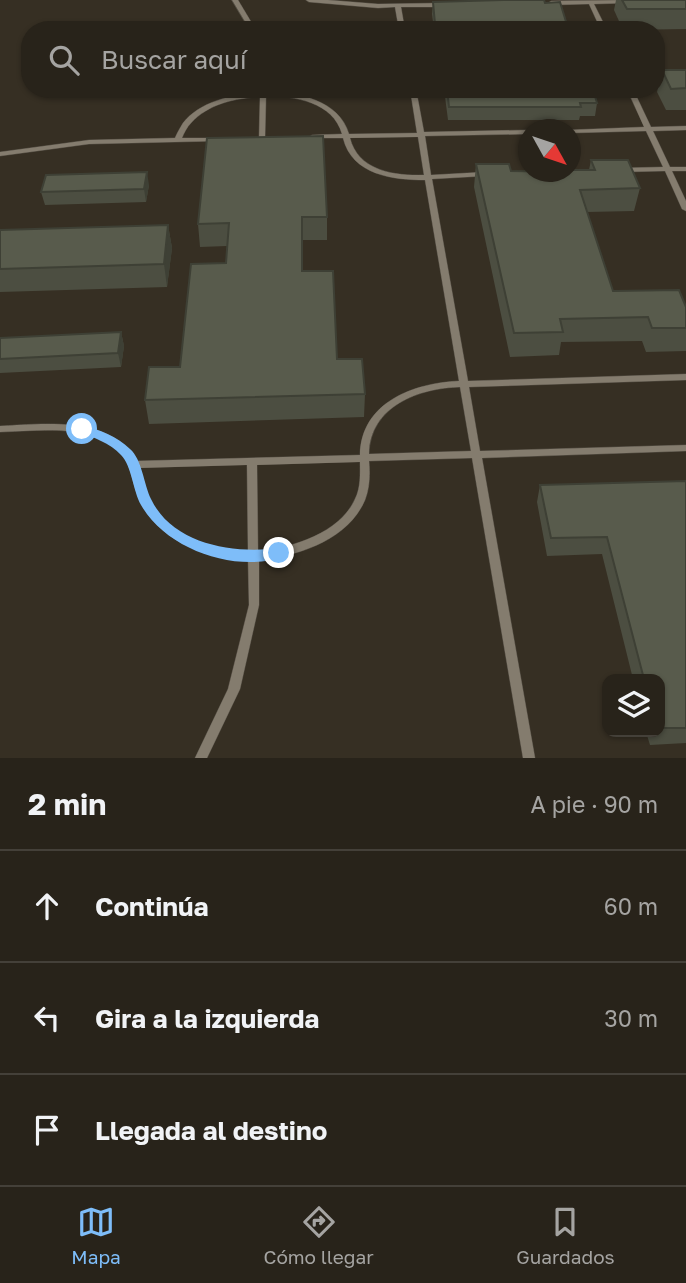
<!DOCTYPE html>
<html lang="es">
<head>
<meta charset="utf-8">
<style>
  body { margin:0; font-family:"Golos Text",sans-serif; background:#342f27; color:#f1f3f6 }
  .controls { position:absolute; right:21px; bottom:21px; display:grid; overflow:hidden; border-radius:14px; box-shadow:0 2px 5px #0004 }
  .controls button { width:63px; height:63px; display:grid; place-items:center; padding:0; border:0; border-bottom:2px solid #444039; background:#28231a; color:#f1f3f6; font:35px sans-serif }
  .compass { position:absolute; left:518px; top:119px; width:63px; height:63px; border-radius:50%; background:#28231a; box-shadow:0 2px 5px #0004; rotate:130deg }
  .stop { position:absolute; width:21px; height:21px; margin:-16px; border:5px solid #7ebdf9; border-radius:50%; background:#fff }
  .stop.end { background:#7ebdf9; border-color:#fff; box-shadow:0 2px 7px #0008 }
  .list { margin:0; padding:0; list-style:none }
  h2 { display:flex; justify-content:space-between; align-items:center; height:91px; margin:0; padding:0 28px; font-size:30px }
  h2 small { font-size:23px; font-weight:400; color:#a5a4a2 }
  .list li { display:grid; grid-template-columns:46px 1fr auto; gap:21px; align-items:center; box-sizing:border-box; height:112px; padding:0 28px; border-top:2px solid #444039 }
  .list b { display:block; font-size:26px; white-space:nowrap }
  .list em { font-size:23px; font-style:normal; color:#a5a4a2 }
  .icon { flex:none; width:38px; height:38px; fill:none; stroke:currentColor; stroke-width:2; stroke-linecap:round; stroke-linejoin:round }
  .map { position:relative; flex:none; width:686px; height:758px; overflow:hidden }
  .search { position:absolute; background:#28231a; box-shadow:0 2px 5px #0004; left:21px; right:21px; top:21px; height:77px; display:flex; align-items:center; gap:18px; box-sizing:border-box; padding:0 24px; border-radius:28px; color:#a5a4a2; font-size:26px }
  .sheet { height:427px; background:#28231a }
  nav { display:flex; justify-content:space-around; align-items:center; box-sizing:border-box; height:98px; border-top:2px solid #444039; background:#28231a; font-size:19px; color:#a5a4a2 }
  nav a { display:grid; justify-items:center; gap:4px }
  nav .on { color:#7ebdf9 }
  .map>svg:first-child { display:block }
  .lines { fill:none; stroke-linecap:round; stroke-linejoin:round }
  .service-casing { stroke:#534d43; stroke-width:1 }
  .service { fill:#847c6e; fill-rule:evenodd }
  .wall { fill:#4c4e41 }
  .shaded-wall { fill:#3e4035 }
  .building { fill:#585b4c; stroke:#3e4035; stroke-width:2 }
  .route { fill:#7ebdf9 }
</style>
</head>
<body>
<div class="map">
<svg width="686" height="758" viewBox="0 0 686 758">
  <rect width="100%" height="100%" fill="#362f23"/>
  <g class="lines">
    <defs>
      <g id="service">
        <polygon points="232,0 238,0 256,30 250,30"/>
        <polygon points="306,0 328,0 378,4 443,3 446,5 443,7 401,7 405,30 399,30 395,7 378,8 309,2"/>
        <polygon points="625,0 627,1 627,3 594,4 607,30 601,30 589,4 551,5 548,3 551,1"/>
        <path d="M262 89 265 90 266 92C298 92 339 100 349 134L417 133 410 89H416L424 132 528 130V134L425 136 431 175 485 172 488 174 485 176 432 179 468 381 686 374V380L469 387 480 451 686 445V451L482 458 535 758H523L472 458 369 461C370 474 370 487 365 500 348 540 298 556 259 560V605L240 689 207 758H195L228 689 249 605 248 559C203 558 156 540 138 496 131 480 131 459 116 447 84 424 37 431 0 432V426C43 424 112 415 136 461L360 455C361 402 414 383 459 381L425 180C393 180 352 175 343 138H310L309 137 312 135 342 134C333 102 295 96 266 96L265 138 262 140 259 138 260 97C235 98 208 104 191 123 187 127 184 133 182 138H220L221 139 218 141 89 144 0 156V152L89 140 175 138C177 133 180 128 183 123 200 101 234 94 260 93ZM418 137 424 175C395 176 358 171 350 138ZM460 387 471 451 369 454C370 406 419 388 460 387ZM360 462C360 474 361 487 355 499 340 533 292 548 258 551L257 465ZM247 465 248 551C208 550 164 534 147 495 143 487 142 477 139 468Z"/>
        <polygon points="627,89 633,89 651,127 686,126 686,130 653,131 670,167 686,167 686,171 672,171 686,201 686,211 682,209 665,171 621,172 618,170 621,168 663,167 646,131 570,133 570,130 568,130 644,127"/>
      </g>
    </defs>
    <use href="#service" class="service-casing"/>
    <use href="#service" class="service"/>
  </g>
  <g class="wall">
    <polygon points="616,0 686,0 686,29 623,30 614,10"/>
    <polygon points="433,2 545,3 567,25 566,30 434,30 432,14"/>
    <polygon points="662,70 686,70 686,110 666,110 657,92"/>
    <polygon points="444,89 593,89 597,103 595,116 580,116 579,120 448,120"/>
    <polygon points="207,138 327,217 327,240 302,240 303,271 337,359 365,394 364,417 149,424 145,400 180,367 226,263 227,246 200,247 198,224"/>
    <polygon points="591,160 640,188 634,211 587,212 613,291 686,307 686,351 646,352 642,341 561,342 559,355 510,357 474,187 476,164 511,171 589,170"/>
    <polygon points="149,185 146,202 45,205 41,192"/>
    <polygon points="168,225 172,248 167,287 0,292 0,230"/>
    <polygon points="121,332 124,346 121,367 0,373 0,338"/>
    <polygon points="686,481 686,743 650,745 646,732 660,732 660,679 633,679 602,554 547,556 537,502 540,485"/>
  </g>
  <g class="shaded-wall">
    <polygon points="147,172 149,185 146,202 144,189"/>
    <polygon points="168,225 172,248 167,287 164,264"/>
    <polygon points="121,332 124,346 121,367 118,353"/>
  </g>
  <g class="building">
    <polygon points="503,0 544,0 545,3 560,2 567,25 504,25 506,30 447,30 447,24 435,24 433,2"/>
    <polygon points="622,0 686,0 686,9 627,9"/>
    <polygon points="662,70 686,70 686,88 671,89"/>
    <polygon points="447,89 593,89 597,103 580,103 581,107 449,107"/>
    <polygon points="323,136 327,217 302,217 302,271 333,271 337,359 362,359 365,394 145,400 149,367 180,367 191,264 226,263 229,223 198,224 207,138"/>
    <polygon points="591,160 628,160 640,188 580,190 613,291 679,290 686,307 686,328 652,328 648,317 560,319 563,332 514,333 476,164 509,164 511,171 570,172 570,170 595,170"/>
    <polygon points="147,172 144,189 41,192 46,175"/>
    <polygon points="168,225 164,264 0,269 0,230"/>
    <polygon points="121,332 118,353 0,359 0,338"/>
    <polygon points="686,481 686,728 660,728 660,679 644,679 607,537 551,538 540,485"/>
  </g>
  <path class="route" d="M82 425C99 430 117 436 130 449 142 459 144 485 151 499 173 545 234 554 279 548L286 553 284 557C235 573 167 550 141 505 133 491 132 466 121 455 110 443 93 437 78 432L76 429Z"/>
</svg>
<div class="controls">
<button><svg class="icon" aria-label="layers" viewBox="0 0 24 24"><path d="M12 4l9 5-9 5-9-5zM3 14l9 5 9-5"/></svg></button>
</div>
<svg class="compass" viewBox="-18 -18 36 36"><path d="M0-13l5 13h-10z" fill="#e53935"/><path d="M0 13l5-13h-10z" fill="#a5a4a2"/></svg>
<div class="stop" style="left:82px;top:429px"></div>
<div class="stop end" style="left:279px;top:553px"></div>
<div class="search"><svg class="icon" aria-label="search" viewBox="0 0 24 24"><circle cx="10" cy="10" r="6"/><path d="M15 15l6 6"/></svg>Buscar aquí</div>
</div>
<section class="sheet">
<h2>2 min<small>A pie · 90 m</small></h2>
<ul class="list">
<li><svg class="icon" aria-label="ahead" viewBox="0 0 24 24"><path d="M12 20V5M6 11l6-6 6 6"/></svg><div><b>Continúa</b></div><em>60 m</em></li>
<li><svg class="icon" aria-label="left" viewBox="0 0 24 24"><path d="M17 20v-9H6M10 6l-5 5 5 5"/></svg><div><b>Gira a la izquierda</b></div><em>30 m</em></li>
<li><svg class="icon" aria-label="arrive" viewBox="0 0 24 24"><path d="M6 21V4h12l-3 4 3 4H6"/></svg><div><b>Llegada al destino</b></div></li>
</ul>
</section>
<nav>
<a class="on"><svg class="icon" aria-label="map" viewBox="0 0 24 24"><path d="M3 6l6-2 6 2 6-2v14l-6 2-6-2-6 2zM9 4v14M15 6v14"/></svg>Mapa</a>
<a><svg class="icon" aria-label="directions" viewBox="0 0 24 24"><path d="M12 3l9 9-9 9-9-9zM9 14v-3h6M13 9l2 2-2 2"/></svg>Cómo llegar</a>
<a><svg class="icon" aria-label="saved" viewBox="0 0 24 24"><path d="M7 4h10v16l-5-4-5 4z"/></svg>Guardados</a>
</nav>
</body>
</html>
